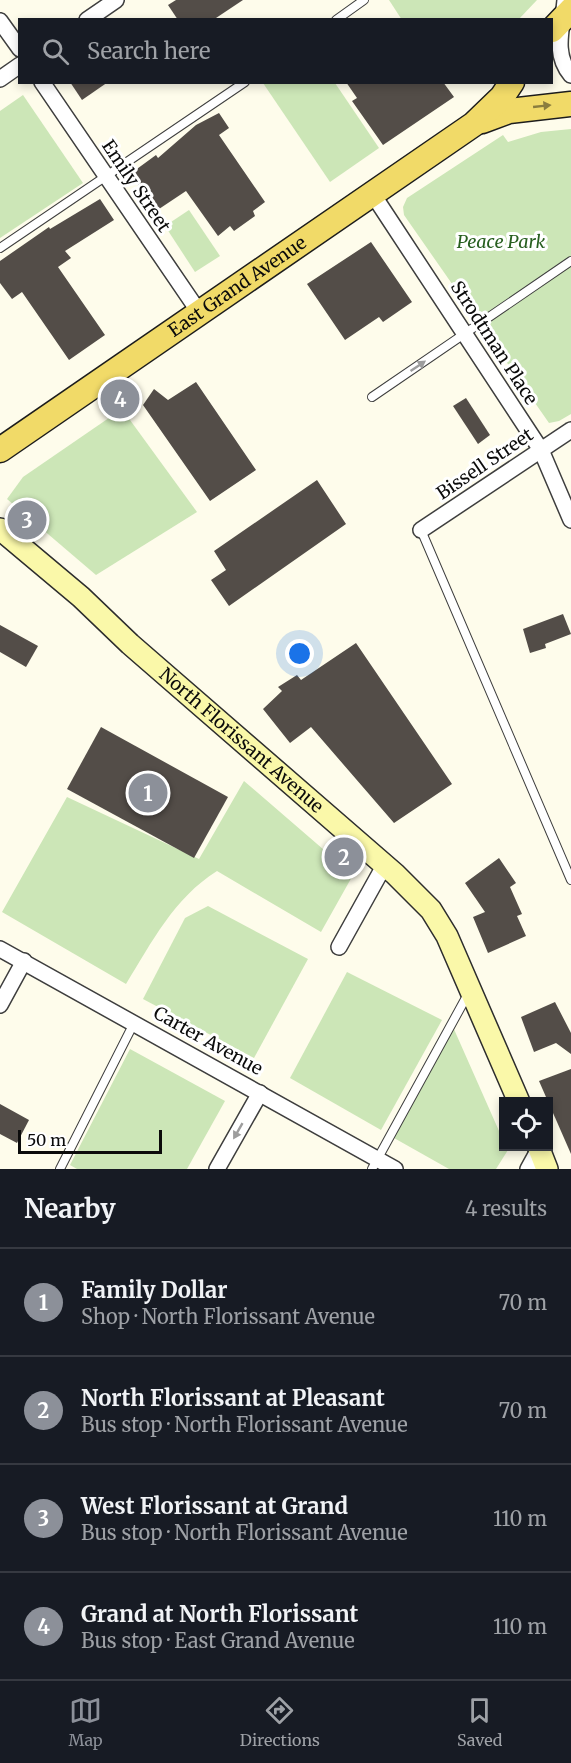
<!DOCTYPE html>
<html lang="en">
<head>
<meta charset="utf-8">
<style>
  body { margin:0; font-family:Merriweather,serif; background:#242831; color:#f1f3f6 }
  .controls { position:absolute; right:18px; bottom:18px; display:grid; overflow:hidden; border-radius:0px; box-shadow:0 3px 9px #0003 }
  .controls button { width:54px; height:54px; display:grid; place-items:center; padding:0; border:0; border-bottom:2px solid #363941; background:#171b24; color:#f1f3f6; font:30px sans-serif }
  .scale { position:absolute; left:18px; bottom:15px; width:144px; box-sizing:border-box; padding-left:6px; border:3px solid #0b0b0b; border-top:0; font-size:16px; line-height:21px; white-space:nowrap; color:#0b0b0b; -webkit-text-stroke:4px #fff; paint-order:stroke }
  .you { position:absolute; left:300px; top:654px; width:21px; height:21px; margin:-15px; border:4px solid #fff; border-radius:50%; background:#1a73e8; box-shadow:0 0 0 9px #1a73e833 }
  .badge { display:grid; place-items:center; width:39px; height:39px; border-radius:50%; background:#8c9099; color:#fff; font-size:20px; font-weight:700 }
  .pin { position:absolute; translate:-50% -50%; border:3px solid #fff; box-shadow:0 2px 6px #0006 }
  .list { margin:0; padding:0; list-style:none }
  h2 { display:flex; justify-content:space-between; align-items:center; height:78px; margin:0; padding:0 24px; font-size:26px }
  h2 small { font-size:20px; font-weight:400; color:#9ea1a6 }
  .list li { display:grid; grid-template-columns:39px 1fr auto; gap:18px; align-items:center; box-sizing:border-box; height:108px; padding:0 24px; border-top:2px solid #363941 }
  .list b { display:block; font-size:22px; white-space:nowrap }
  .list p { margin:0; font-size:20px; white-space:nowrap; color:#9ea1a6 }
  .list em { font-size:20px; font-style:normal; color:#9ea1a6 }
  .icon { flex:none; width:33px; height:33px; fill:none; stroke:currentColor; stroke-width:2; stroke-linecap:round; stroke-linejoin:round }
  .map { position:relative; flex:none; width:571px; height:1169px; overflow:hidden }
  .search { position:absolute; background:#171b24; box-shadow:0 3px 9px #0003; left:18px; right:18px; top:18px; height:66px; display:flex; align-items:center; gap:15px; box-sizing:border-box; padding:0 21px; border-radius:0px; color:#9ea1a6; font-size:22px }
  .sheet { height:510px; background:#171b24 }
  nav { display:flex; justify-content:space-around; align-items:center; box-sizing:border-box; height:84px; border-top:2px solid #363941; background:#171b24; font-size:16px; color:#9ea1a6 }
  nav a { display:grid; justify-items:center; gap:3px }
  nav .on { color:#8c9099 }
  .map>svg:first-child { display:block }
  .green { fill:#cce6b7 }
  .building { fill:#534d48 }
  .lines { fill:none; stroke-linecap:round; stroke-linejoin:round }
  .lane-casing { stroke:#3e3e3e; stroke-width:10 }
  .street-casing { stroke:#3e3e3e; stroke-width:18 }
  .secondary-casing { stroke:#2d2d2d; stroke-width:24 }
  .primary-casing { stroke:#1c1c1c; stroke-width:27 }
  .lane { stroke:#fff; stroke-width:8 }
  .street { stroke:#fff; stroke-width:15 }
  .secondary { stroke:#faf8a9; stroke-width:21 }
  .primary { stroke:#f1da68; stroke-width:24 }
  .oneway { fill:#8a7d3e }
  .oneway2 { fill:#9d9d9d }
  .labels { text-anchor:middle; stroke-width:6; stroke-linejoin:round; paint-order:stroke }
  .street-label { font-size:18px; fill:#0b0b0b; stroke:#fff }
  .park-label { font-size:18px; font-style:italic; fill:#285f20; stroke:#fff }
</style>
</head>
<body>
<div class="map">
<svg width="571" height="1169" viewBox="0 0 571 1169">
  <rect width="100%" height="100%" fill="#fefceb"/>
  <g class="green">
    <polygon points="389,0 537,0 519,19 402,20"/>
    <polygon points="263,83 335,83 379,148 330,182"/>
    <polygon points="23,95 83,183 0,238 0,111"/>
    <polygon points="571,129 571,414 559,421 549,423 404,215 403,207 407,198 503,135 508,142 541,132"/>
    <polygon points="189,210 220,256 195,272 165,226"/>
    <polygon points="122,409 197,512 96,575 7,499 23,477"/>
    <path d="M244 781 353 875 321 932 217 871C174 898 152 942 126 984L2 912 67 797 199 859Z"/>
    <polygon points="208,906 308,959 254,1058 143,999 185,918"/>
    <polygon points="347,972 442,1020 381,1130 290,1078"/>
    <polygon points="453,1027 503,1140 504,1146 508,1150 496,1169 449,1169 394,1138"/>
    <polygon points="130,1049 225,1101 187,1169 77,1169 70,1165"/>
  </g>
  <g class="building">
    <polygon points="176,0 243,0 213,20 178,20 168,5"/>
    <polygon points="70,82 108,82 82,100"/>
    <polygon points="346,82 443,82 454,97 383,145 352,101 357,98"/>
    <polygon points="219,113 229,128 219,135 265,202 253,211 255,216 234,231 230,226 218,236 186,191 156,211 130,174 156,155 158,158 196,125"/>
    <polygon points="100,199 114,220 65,251 71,258 58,267 105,335 69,360 22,292 12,299 0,283 0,261 49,227 50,229"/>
    <polygon points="371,242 412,302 383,322 379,317 345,340 307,284"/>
    <polygon points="196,382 256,470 210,501 143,405 154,389 168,400"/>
    <polygon points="466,398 490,435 478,444 453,406"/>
    <polygon points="317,480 346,524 229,606 211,580 226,570 214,551"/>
    <polygon points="563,614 571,634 545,644 546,648 530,653 523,629"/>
    <polygon points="0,625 38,646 26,667 0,652"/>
    <polygon points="356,643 452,784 394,823 311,727 290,743 263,709 282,691 278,687 297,675 301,680"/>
    <polygon points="101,727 228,797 194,858 67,789"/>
    <polygon points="499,858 516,883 510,887 522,914 517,916 526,936 488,953 473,917 485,912 465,883"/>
    <polygon points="555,1002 571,1033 571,1054 556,1043 534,1052 521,1017"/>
    <polygon points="571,1069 571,1154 539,1081"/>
    <polygon points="0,1104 29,1120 17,1143 0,1134"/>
  </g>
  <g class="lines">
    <defs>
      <g id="lane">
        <polyline points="336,20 364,0"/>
        <polyline points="0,248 245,82"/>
        <polyline points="372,397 571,261"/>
        <polyline points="421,530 571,880"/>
        <polyline points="60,1169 134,1023"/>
        <polyline points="372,1169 468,994"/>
      </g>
      <g id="street">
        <path d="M565 0C563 26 552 53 571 75"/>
        <polyline points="87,20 116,0"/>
        <polyline points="0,21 20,49"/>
        <polyline points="0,79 20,65"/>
        <polyline points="42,82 199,312"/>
        <polyline points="372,193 541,450 571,520"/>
        <polyline points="421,530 571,430"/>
        <polyline points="339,947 384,866"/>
        <polyline points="0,949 395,1169"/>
        <polyline points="0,1005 24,961"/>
        <polyline points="217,1169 260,1093"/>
        <polyline points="528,1169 539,1149"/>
      </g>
      <g id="secondary">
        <path id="s1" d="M0 529 81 597 130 644 395 874 431 910 447 936 519 1102"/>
        <polyline points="538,1146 547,1169"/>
      </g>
      <g id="primary">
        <polyline points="552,30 571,10"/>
        <polyline points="482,121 509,111 571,104"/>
        <path id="s2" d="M0 450 474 124 502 97 512 82"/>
      </g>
    </defs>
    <use href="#lane" class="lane-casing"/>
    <use href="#street" class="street-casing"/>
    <use href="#secondary" class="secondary-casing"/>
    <use href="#primary" class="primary-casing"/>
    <use href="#lane" class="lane"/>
    <use href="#street" class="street"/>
    <use href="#secondary" class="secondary"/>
    <use href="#primary" class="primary"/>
  </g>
  <defs><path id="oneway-solid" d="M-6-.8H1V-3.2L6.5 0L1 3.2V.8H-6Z" transform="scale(1.5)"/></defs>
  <use class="oneway" href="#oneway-solid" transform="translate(542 106) rotate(-6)"/>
  <g class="oneway2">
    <use href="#oneway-solid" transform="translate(418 366) rotate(-34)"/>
    <use href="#oneway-solid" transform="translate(238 1131) rotate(120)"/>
  </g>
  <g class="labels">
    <g class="street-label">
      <text transform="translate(136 186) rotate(56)" y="6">Emily Street</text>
      <text dy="6" stroke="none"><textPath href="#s2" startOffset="288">East Grand Avenue</textPath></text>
      <text transform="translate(494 343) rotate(57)" y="6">Strodtman Place</text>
      <text transform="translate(485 464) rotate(-34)" y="6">Bissell Street</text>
      <text dy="6" stroke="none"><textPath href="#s1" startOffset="321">North Florissant Avenue</textPath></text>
      <text transform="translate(208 1041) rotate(29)" y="6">Carter Avenue</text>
    </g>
    <g class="park-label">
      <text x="501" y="248">Peace Park</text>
    </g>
  </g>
</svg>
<div class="controls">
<button><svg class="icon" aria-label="locate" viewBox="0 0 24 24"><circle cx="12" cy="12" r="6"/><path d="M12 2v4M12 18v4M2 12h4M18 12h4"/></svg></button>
</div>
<div class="scale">50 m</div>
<div class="you"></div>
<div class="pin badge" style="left:148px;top:793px">1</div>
<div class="pin badge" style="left:344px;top:857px">2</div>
<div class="pin badge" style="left:27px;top:520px">3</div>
<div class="pin badge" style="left:120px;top:399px">4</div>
<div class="search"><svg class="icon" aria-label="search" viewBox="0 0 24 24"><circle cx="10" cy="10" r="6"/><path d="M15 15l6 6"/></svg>Search here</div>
</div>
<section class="sheet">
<h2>Nearby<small>4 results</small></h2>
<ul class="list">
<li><span class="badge">1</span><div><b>Family Dollar</b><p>Shop · North Florissant Avenue</p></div><em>70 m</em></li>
<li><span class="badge">2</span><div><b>North Florissant at Pleasant</b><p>Bus stop · North Florissant Avenue</p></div><em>70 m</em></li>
<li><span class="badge">3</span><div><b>West Florissant at Grand</b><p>Bus stop · North Florissant Avenue</p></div><em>110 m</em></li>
<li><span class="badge">4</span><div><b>Grand at North Florissant</b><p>Bus stop · East Grand Avenue</p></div><em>110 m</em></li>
</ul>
</section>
<nav>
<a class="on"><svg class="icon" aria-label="map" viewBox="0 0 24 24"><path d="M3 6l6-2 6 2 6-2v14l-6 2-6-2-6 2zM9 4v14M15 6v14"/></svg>Map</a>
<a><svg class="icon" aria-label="directions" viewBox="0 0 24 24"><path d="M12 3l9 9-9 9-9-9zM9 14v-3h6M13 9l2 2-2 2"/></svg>Directions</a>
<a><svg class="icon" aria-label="saved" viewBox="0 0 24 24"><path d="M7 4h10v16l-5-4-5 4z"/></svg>Saved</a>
</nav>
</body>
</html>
